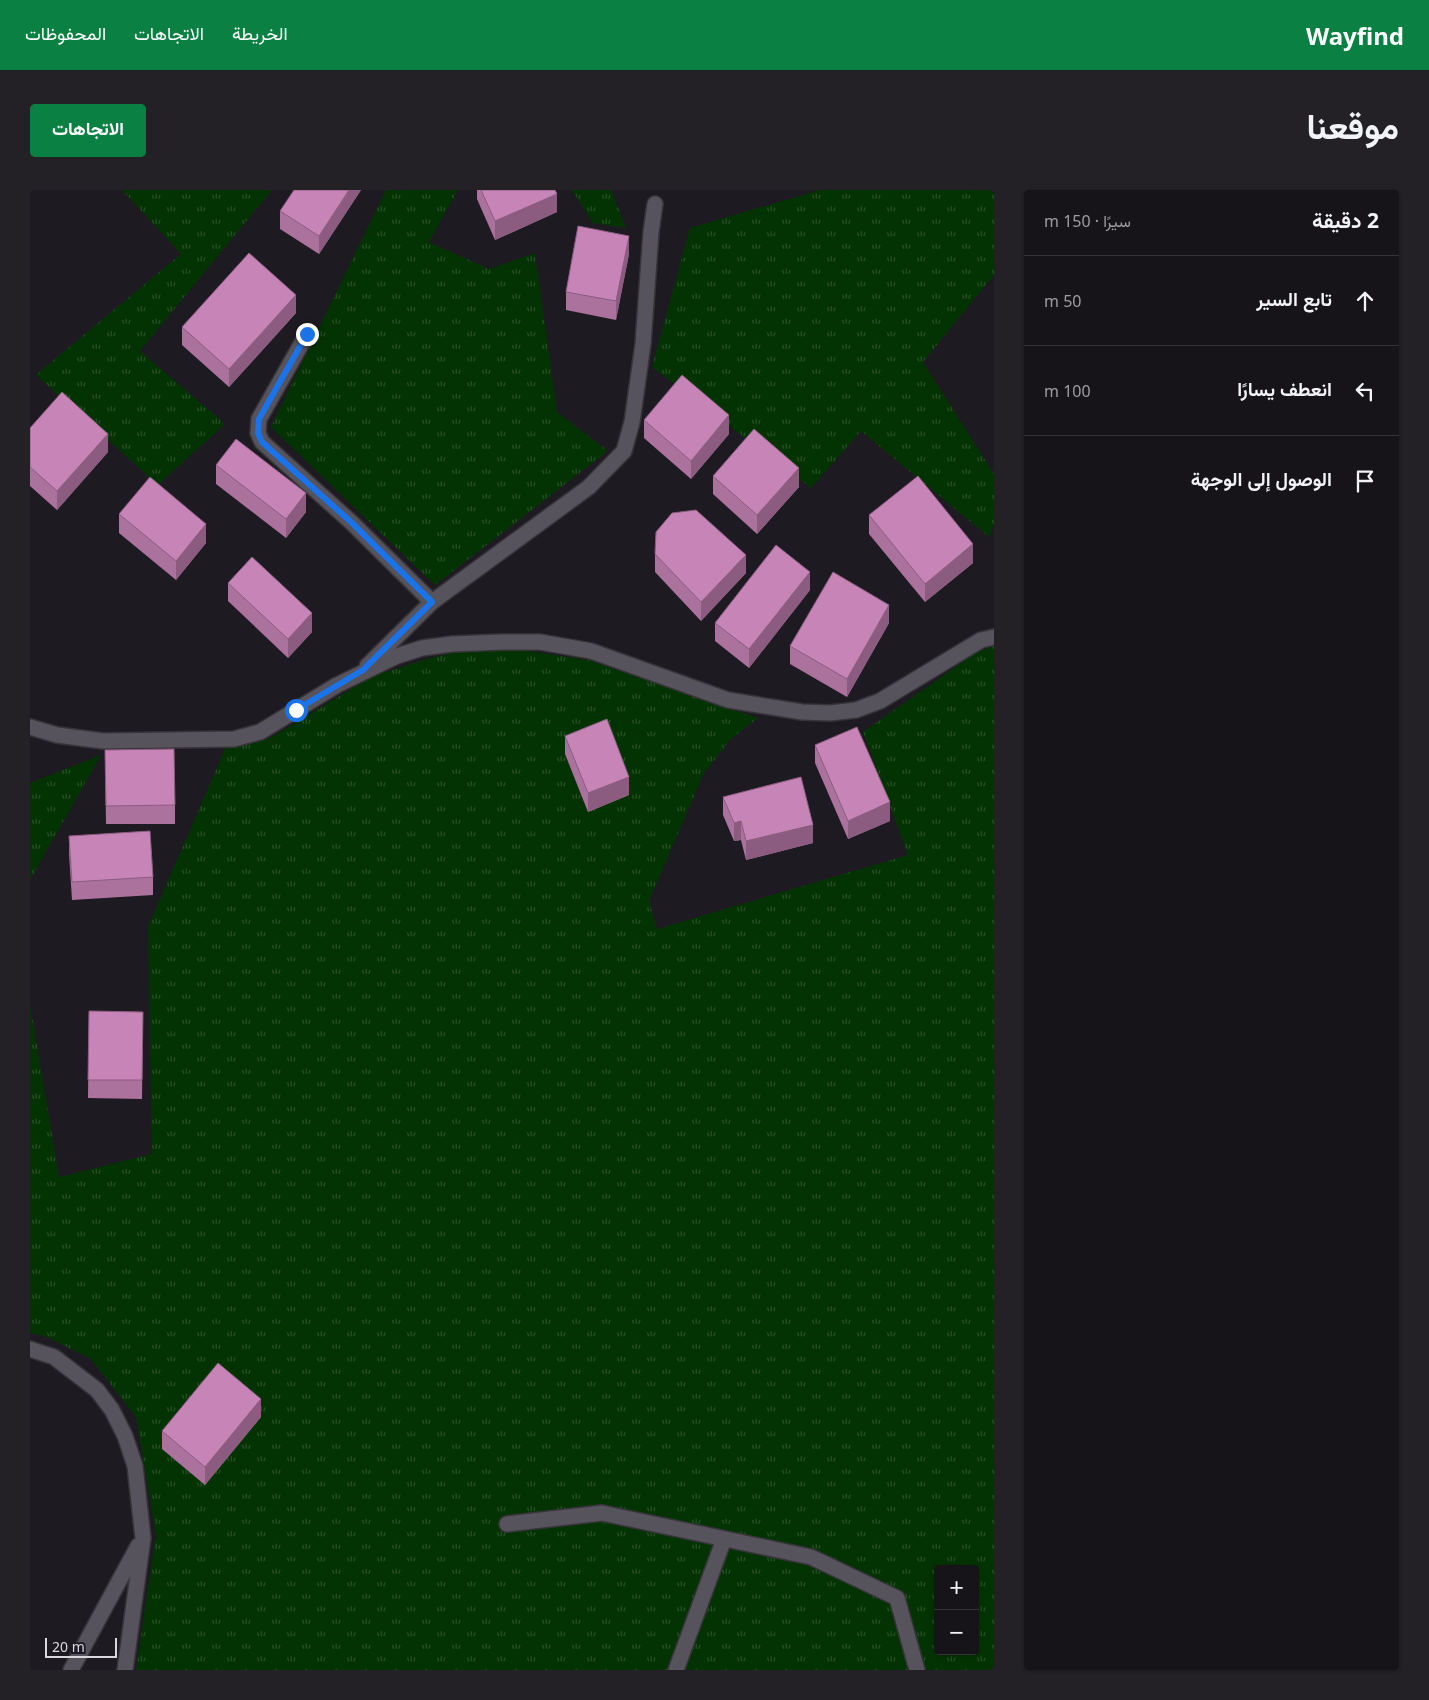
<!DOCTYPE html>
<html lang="ar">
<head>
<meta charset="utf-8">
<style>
  body { margin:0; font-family:"Noto Sans",Vazirmatn,sans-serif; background:#232126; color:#f1f3f6; direction:rtl }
  .controls { position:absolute; right:15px; bottom:15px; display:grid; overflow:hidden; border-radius:5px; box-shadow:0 1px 4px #0004 }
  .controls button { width:45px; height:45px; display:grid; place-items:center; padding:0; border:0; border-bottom:1px solid #353338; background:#161419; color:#f1f3f6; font:25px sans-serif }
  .scale { position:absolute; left:15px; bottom:12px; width:72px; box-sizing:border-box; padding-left:5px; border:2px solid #dad8dd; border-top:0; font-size:14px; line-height:18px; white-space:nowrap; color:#dad8dd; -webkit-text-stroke:4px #1e1a21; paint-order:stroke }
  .stop { position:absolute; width:15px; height:15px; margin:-11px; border:4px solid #1a73e8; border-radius:50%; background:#fff }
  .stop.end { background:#1a73e8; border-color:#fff; box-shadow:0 1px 5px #0008 }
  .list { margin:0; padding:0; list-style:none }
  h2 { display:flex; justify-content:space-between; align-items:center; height:65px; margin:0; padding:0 20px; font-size:21px }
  h2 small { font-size:16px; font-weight:400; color:#9e9ea2 }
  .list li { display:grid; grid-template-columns:32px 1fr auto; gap:15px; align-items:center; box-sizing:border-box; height:90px; padding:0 20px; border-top:1px solid #353338 }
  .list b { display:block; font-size:19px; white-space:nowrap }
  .list em { font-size:16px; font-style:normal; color:#9e9ea2 }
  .icon { flex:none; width:28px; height:28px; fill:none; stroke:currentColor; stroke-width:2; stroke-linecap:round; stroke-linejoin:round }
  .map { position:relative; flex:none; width:964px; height:1480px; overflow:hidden; direction:ltr; border-radius:5px }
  header { display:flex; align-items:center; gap:30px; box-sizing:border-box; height:70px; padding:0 25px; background:#0b8043; color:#fff }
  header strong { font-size:24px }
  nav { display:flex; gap:28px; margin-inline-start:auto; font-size:18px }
  .intro { display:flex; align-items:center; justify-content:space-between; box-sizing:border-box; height:120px; padding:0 30px }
  h1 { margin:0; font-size:35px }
  .button { padding:12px 22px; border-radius:5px; background:#0b8043; color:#fff; font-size:18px; font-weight:700 }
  main { display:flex; gap:30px; padding:0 30px }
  aside { flex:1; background:#161419; border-radius:5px; box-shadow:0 1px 4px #0004 }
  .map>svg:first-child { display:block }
  .grass { fill:url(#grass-tufts); fill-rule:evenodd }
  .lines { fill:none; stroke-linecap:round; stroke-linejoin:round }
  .minor-casing { stroke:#363439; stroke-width:18 }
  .minor { stroke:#57535c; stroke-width:15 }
  .wall { fill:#ab729d }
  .shaded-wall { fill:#8b5c80 }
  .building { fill:#c784b7; stroke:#8b5c80 }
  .route { stroke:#1a73e8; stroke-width:6 }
</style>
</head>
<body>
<header>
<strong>Wayfind</strong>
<nav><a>الخريطة</a><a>الاتجاهات</a><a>المحفوظات</a></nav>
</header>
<div class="intro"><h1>موقعنا</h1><a class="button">الاتجاهات</a></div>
<main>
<aside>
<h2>2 دقيقة<small>سيرًا · 150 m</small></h2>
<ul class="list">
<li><svg class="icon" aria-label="ahead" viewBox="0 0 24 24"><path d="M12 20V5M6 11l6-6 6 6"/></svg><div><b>تابع السير</b></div><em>50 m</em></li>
<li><svg class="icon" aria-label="left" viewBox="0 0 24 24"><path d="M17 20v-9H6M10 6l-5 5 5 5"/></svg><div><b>انعطف يسارًا</b></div><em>100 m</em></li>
<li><svg class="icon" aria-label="arrive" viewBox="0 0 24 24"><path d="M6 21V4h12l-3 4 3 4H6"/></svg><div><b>الوصول إلى الوجهة</b></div></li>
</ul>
</aside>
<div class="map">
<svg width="964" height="1480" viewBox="0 0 964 1480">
  <defs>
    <pattern id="grass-tufts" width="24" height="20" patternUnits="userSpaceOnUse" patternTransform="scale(1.25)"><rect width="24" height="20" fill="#043303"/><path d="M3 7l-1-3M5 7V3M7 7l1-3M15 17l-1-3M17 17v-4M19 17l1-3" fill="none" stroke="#285027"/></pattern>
  </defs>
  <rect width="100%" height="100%" fill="#1e1a21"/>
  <g class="grass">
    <polygon points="92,0 242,0 110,161 195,234 128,295 6,185 151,64"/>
    <polygon points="356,0 428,0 399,52 459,79 505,63 527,222 578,261 405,395 241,237"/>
    <polygon points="542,0 581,0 596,38 563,33"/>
    <polygon points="790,0 964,0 964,85 893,172 964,284 964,334 959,347 831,241 781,298 622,177 660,38"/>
    <path d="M964 456V1480H106L126 1344 106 1227 61 1169 17 1147 0 1143V814L29 987 122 964 118 737 196 557 239 549 341 487 397 469 436 460 485 459 558 470 728 528 700 550 674 583 619 711 627 739 878 665 833 542 944 464ZM908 1379H945V1461H908Z"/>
    <polygon points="71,565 0,690 0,593"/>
  </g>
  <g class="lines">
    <defs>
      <g id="minor">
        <polyline points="277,144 229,229 228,243 232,252 321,332 402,412"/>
        <polyline points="337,476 402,412 559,297 594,261 602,232 613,154 621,42 625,14"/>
        <polyline points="0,537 27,545 73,551 204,549 230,542 307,495 367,466 392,458 422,454 472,452 510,452 561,461 698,510 772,522 800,523 826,520 850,511 951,450 964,447"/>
        <polyline points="0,1159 24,1167 67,1200 82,1220 95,1246 105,1276 113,1348 95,1480"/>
        <polyline points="477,1334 572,1323 781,1367 867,1408 887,1480"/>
        <polyline points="41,1480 108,1356"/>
        <polyline points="646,1480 694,1349"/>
      </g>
    </defs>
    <use href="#minor" class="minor-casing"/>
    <use href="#minor" class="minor"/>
  </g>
  <g class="wall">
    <polygon points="331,0 289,64 250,39 250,21"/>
    <polygon points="447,0 525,0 527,22 465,50 447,9"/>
    <polygon points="599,64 586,130 536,120 536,102"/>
    <polygon points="266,123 199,197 152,155 152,137"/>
    <polygon points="614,230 699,244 661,289 614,248"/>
    <polygon points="0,238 78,262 27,320 0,296"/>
    <polygon points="186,275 276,322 256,348 186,294"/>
    <polygon points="683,286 769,297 727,344 683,304"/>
    <polygon points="89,324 176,353 146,390 89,343"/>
    <polygon points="839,325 943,373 895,412 839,344"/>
    <polygon points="625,364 716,383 671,431 625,382"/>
    <polygon points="198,393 282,442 258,468 198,411"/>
    <polygon points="780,400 719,478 685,451 685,433"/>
    <polygon points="859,433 817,507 760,474 760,456"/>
    <polygon points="535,546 599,605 558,622 535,564"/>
    <polygon points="785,555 860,631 818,649 785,573"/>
    <polygon points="75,560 145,615 145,634 76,634"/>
    <polygon points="693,607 783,653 716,670 711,650 704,651 693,625"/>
    <polygon points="39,646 123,687 123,705 42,710 39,664"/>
    <polygon points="59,821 113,822 112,909 58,908"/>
    <polygon points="231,1227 175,1295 132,1259 132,1241"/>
  </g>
  <g class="shaded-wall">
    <polygon points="319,0 331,0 289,64 289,46"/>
    <polygon points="527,4 527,22 465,50 465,31"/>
    <polygon points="599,46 599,64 586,130 586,111"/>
    <polygon points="266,105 266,123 199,197 199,179"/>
    <polygon points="699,225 699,244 661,289 661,271"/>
    <polygon points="78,244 78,262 27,320 27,301"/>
    <polygon points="769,278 769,297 727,344 727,325"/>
    <polygon points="276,303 276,322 256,348 256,329"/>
    <polygon points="176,334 176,353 146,390 146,371"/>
    <polygon points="943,354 943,373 895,412 895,394"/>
    <polygon points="716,365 716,383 671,431 671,412"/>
    <polygon points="780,382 780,400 719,478 719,459"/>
    <polygon points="859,415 859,433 817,507 817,489"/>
    <polygon points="282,423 282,442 258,468 258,449"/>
    <polygon points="599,587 599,605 558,622 558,603"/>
    <polygon points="860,612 860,631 818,649 818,631"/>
    <polygon points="711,631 711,650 704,651 704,633"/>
    <polygon points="783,635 783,653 716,670 716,651"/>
    <polygon points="231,1209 231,1227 175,1295 175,1277"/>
  </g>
  <g class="building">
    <polygon points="264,0 319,0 289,46 250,21"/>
    <polygon points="451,0 525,0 527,4 465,31"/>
    <polygon points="548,36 599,46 586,111 536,102"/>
    <polygon points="219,63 266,105 199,179 152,137"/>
    <polygon points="652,185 699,225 661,271 614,230"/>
    <polygon points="32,202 78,244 27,301 0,277 0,238"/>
    <polygon points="724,239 769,278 727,325 683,286"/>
    <polygon points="206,249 276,303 256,329 186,275"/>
    <polygon points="888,286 943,354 895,394 839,325"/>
    <polygon points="120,287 176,334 146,371 89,324"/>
    <polygon points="666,320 716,365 671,412 625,364 626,342 642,323"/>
    <polygon points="746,355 780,382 719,459 685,433"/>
    <polygon points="222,367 282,423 258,449 198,393"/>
    <polygon points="803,382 859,415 817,489 760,456"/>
    <polygon points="577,529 599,587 558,603 535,546"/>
    <polygon points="827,537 860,612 818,631 785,555"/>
    <polygon points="144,559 145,615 76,616 75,560"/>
    <polygon points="771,587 783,635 716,651 711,631 704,633 693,607"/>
    <polygon points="120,641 123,687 42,692 39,646"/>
    <polygon points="59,821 113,822 112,890 58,890"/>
    <polygon points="188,1173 231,1209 175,1277 132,1241"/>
  </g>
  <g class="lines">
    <polyline class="route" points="266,520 333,480 402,412 321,332 232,252 228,243 229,229 277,144"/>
  </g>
</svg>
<div class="controls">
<button>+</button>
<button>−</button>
</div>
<div class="scale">20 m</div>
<div class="stop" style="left:266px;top:520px"></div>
<div class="stop end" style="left:277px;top:144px"></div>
</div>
</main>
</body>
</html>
